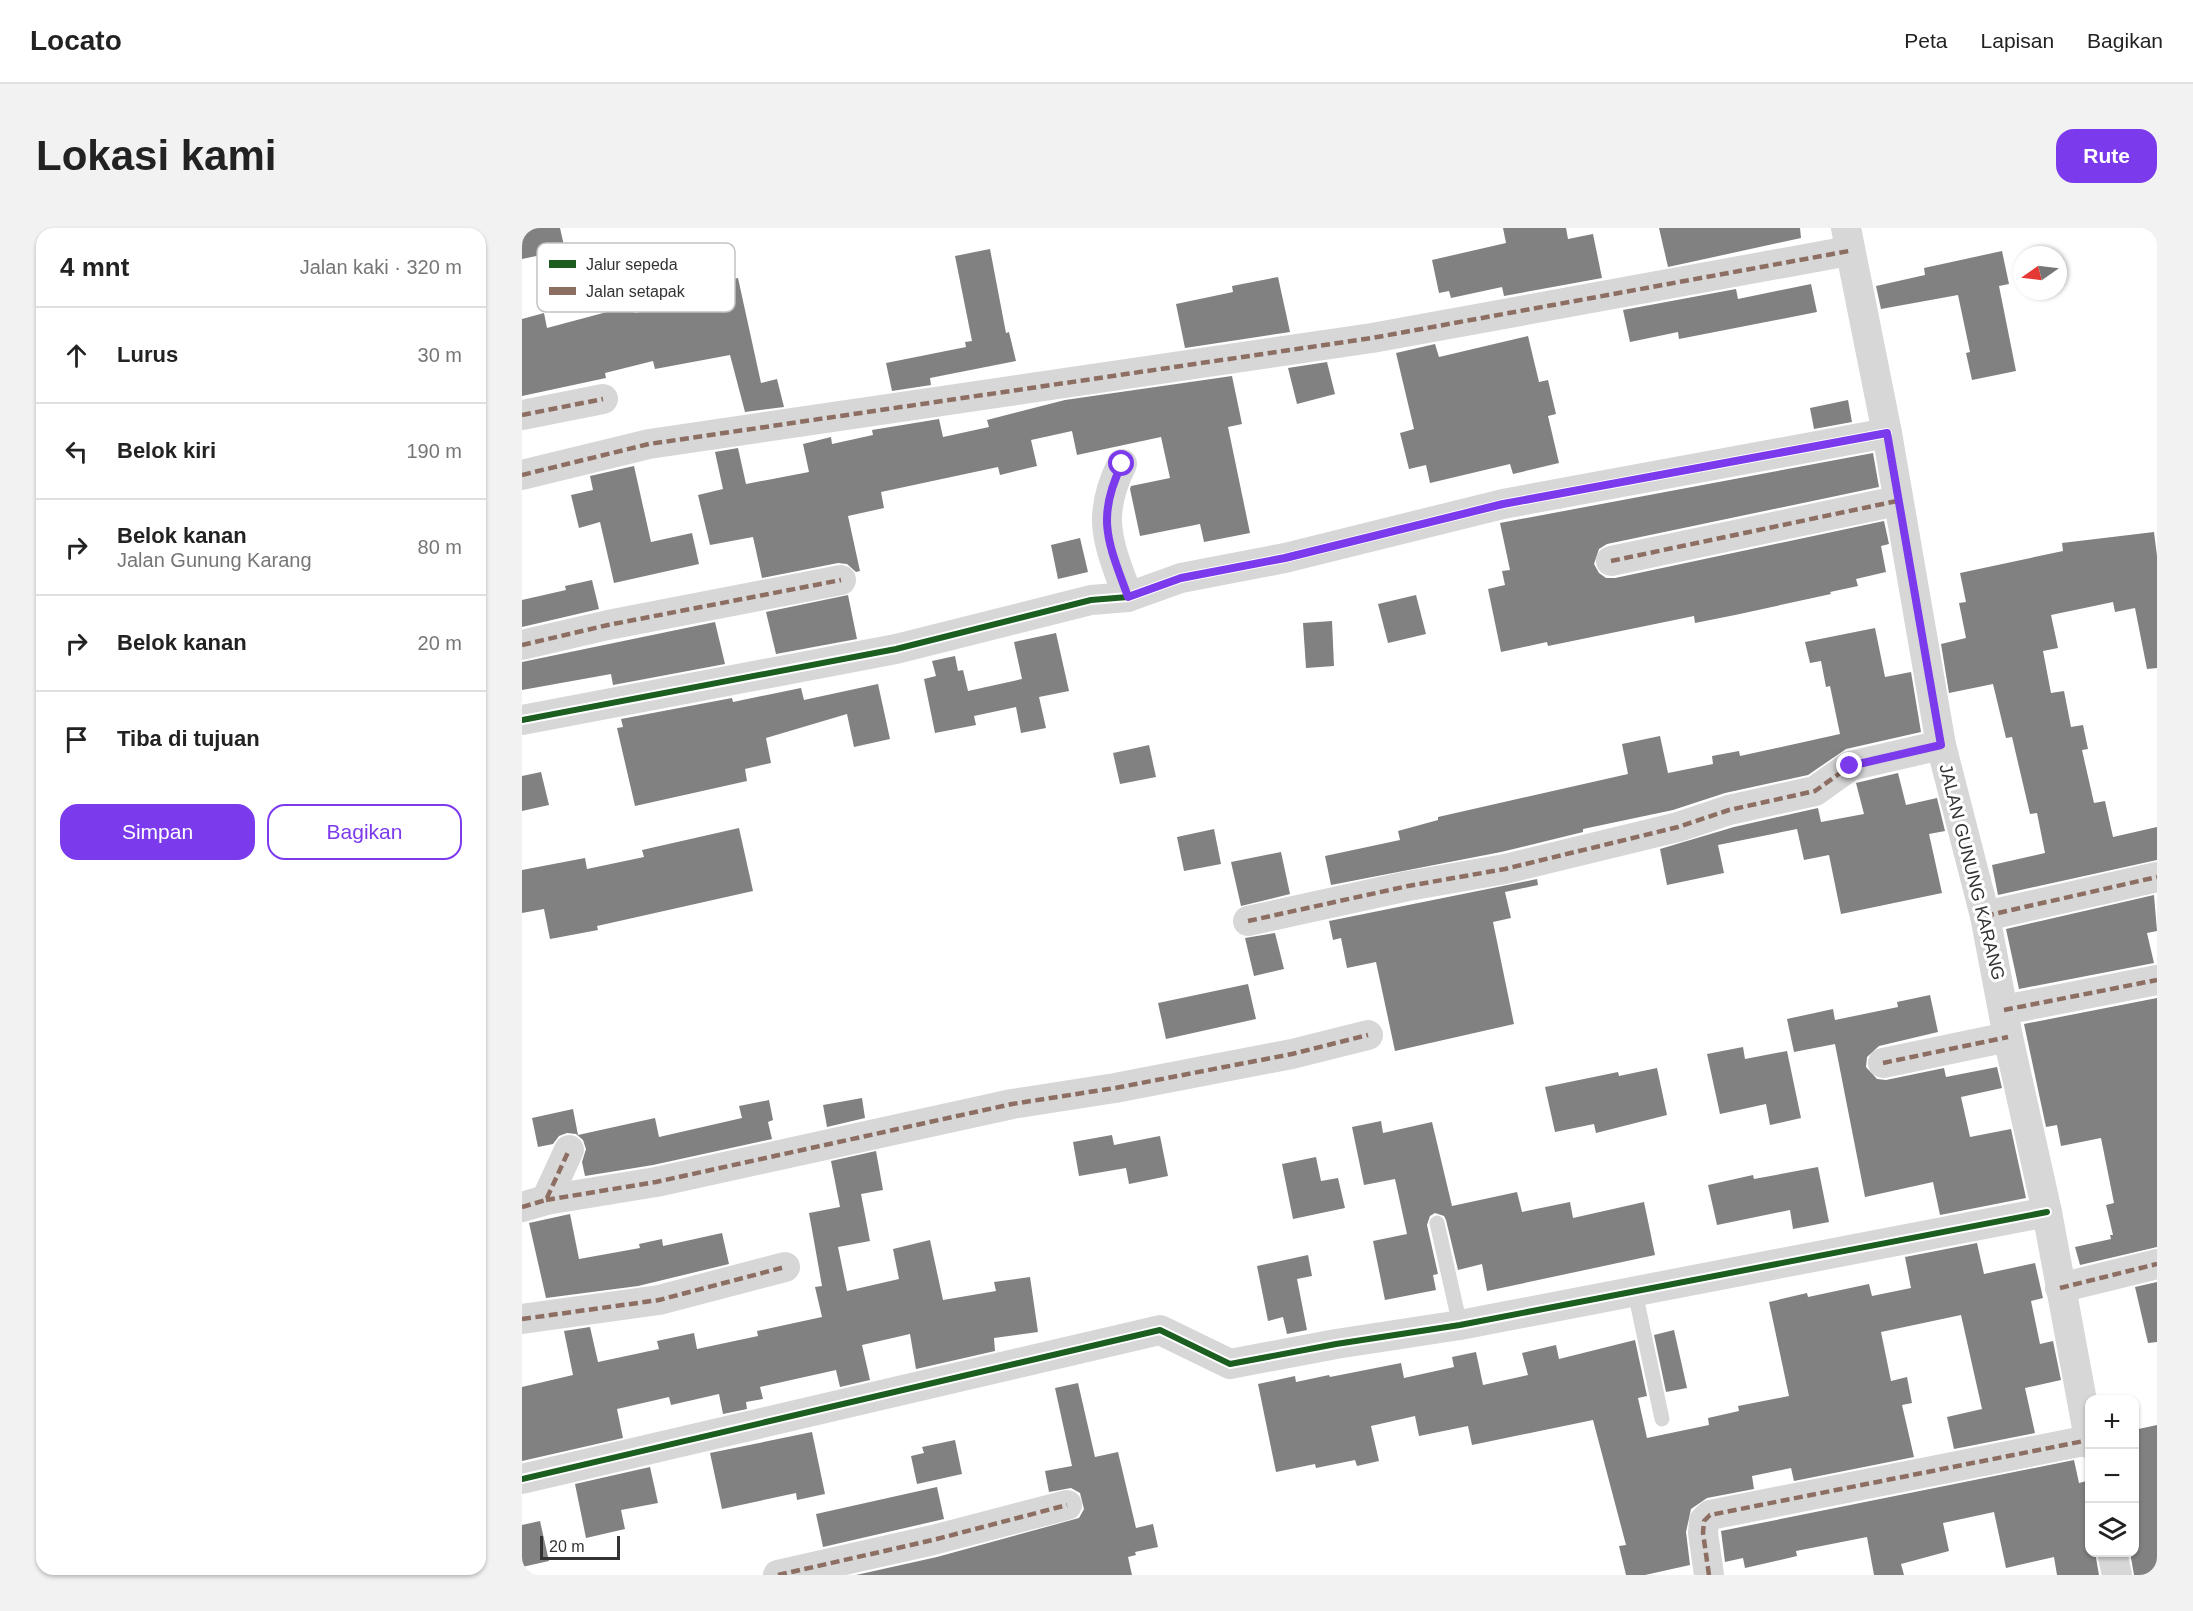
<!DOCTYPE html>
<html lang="id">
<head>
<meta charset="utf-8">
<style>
  body { margin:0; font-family:Arial,sans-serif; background:#f2f2f2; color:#222 }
  .controls { position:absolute; right:18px; bottom:18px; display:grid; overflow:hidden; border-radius:12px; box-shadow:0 2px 4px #0004 }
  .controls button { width:54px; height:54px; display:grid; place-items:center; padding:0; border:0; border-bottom:2px solid #e0e0e0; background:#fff; color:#222; font:30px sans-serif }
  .compass { position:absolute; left:1491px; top:18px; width:54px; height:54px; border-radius:50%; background:#fff; box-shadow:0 2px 4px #0004; rotate:256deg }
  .scale { position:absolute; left:18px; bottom:15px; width:80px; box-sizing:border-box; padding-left:6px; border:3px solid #333; border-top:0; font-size:16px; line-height:21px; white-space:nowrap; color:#333; -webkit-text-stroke:4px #fff; paint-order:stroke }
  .stop { position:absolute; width:18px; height:18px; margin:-14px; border:4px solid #7c3aed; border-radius:50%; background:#fff }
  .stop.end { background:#7c3aed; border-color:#fff; box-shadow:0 2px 6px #0008 }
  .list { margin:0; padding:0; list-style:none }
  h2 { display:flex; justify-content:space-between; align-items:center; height:78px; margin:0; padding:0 24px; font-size:26px }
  h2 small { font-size:20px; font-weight:400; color:#767676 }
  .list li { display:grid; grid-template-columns:39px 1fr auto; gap:18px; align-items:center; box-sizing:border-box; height:96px; padding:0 24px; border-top:2px solid #e0e0e0 }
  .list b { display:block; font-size:22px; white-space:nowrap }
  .list p { margin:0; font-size:20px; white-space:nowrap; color:#767676 }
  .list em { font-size:20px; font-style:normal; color:#767676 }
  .actions { display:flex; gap:12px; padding:18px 24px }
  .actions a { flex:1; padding:14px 0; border:2px solid #7c3aed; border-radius:18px; text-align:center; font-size:21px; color:#7c3aed }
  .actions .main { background:#7c3aed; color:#fff }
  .icon { flex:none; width:33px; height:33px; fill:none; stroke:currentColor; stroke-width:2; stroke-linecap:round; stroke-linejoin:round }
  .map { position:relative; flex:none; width:1635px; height:1347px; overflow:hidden; border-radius:18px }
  header { display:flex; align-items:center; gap:36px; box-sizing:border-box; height:84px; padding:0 30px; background:#fff; border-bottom:2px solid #e0e0e0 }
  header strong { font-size:28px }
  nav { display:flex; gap:33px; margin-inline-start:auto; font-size:21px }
  .intro { display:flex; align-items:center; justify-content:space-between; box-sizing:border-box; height:144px; padding:0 36px }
  h1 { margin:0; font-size:42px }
  .button { padding:15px 27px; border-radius:18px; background:#7c3aed; color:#fff; font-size:21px; font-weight:700 }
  main { display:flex; gap:36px; padding:0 36px }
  aside { flex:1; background:#fff; border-radius:18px; box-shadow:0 2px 4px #0004 }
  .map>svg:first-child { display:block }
  .building { fill:#818181 }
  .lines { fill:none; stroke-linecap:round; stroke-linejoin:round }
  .lane { stroke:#d7d7d7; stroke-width:15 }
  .street { stroke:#d7d7d7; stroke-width:30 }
  .quiet { stroke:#8d6e63; stroke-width:4.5; stroke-dasharray:9 4.5; stroke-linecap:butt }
  .cycleway-casing { stroke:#fff; stroke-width:10 }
  .cycleway { stroke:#1b5e20; stroke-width:6 }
  .route { stroke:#7c3aed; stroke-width:8 }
  .labels { text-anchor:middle; stroke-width:6; stroke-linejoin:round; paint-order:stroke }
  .street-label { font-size:18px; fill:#333; stroke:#fff }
  .key { fill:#fff; stroke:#c2c2c2; stroke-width:1.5 }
  .key-label { font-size:16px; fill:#333 }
</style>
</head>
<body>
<header>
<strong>Locato</strong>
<nav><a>Peta</a><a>Lapisan</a><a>Bagikan</a></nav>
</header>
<div class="intro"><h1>Lokasi kami</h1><a class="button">Rute</a></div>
<main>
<aside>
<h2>4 mnt<small>Jalan kaki · 320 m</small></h2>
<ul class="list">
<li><svg class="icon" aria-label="ahead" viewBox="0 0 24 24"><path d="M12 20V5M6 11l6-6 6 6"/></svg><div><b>Lurus</b></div><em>30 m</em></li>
<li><svg class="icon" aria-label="left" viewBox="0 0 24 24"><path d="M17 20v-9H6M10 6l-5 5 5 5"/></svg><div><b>Belok kiri</b></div><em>190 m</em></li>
<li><svg class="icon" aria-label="right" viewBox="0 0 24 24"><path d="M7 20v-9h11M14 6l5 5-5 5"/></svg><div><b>Belok kanan</b><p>Jalan Gunung Karang</p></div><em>80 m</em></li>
<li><svg class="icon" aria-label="right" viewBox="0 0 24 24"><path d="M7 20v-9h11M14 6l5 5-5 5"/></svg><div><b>Belok kanan</b></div><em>20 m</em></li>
<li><svg class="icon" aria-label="arrive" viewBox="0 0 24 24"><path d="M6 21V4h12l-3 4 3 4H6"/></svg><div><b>Tiba di tujuan</b></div></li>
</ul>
<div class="actions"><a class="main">Simpan</a><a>Bagikan</a></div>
</aside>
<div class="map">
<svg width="1635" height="1347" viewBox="0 0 1635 1347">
  <rect width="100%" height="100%" fill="#fff"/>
  <g class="building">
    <polygon points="0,0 38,0 43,22 0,31"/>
    <polygon points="981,0 1044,0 1046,11 1071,6 1080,50 982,68 980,59 929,70 927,63 917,65 910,32 984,15"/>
    <polygon points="1137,0 1278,0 1279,10 1146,39"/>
    <polygon points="468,21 484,105 487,104 494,133 408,150 409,157 370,163 364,135 444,119 443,114 450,113 433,28"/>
    <polygon points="1480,23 1487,56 1477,58 1494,143 1450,152 1444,125 1448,124 1436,67 1359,81 1354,58 1403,47 1402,40"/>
    <polygon points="756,49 768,104 663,120 654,76 711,64 710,58"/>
    <polygon points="216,50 239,155 255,151 262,179 223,184 208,127 133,141 131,133 83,145 84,150 0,168 0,91 22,85 25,100 111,77 113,85 181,71 178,58"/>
    <polygon points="1289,56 1295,84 1157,111 1156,104 1108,114 1101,82 1214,61 1216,71"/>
    <polygon points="1006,108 1017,154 1026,152 1034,186 1026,188 1037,235 991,246 988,236 908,255 904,237 887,241 878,205 892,201 874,125 913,116 917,129"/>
    <polygon points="805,134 813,166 775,176 766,140"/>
    <polygon points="710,148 720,196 706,199 728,305 682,314 678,296 618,308 608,261 609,258 648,250 639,209 555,227 550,203 509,212 515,238 478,247 476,239 359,264 362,280 326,288 338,343 334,344 325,336 316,335 240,350 231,309 188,317 176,267 201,261 193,224 216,220 224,256 287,244 281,216 309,209 310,216 351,207 350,202 417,191 421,209 467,199 465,192 543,172"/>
    <polygon points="1326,172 1330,194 1292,201 1288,180"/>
    <polygon points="1351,225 1357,259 1085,316 1077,321 1072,336 1077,345 1084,350 1093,350 1362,293 1367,316 1359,318 1364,344 1334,351 1336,358 1308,364 1309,366 1213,387 1173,395 1172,388 1026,418 1025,414 979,424 966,361 983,357 980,343 988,342 978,295"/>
    <polygon points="112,238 129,314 170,305 177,336 92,355 78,294 57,300 49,267 71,262 68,248"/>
    <polygon points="1632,304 1635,328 1635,440 1625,441 1613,380 1593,384 1591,374 1529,387 1536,420 1521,423 1529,465 1542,463 1549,499 1561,497 1566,521 1560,522 1572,575 1583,573 1591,609 1635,599 1635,632 1476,667 1470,637 1523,625 1515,585 1508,586 1490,509 1484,510 1471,456 1427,465 1419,416 1444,410 1437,375 1444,374 1438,345 1541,323 1540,315"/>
    <polygon points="558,310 566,344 536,351 529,317"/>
    <polygon points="70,352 77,381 0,399 0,372 44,362 43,358"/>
    <polygon points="326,367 335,411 254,426 244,384"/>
    <polygon points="894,367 904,406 866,415 856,376"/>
    <polygon points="810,393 812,438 784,440 781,395"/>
    <polygon points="193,394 203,436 91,457 89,446 0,462 0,434"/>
    <polygon points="1353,400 1363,449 1389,444 1399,504 1324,521 1286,547 1203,565 1151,582 1061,601 1061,604 979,624 809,657 803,628 878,612 876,603 916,592 916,589 1106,546 1100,516 1138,508 1146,545 1191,536 1190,528 1217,523 1218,528 1318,506 1308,458 1304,459 1299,433 1288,435 1283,414"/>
    <polygon points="534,405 547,463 517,469 524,500 499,505 494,479 452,488 454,497 413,505 402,451 414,448 410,433 433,428 436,443 441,442 446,463 500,451 492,414"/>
    <polygon points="356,456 368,511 332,519 325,486 244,510 249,535 223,541 225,553 113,578 95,500 101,499 99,491 210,470 211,474 279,460 282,472"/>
    <polygon points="627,517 634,549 598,556 591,525"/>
    <polygon points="19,544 27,577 0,583 0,548"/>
    <polygon points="1376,545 1384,577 1415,570 1423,603 1407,606 1420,665 1319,686 1307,627 1282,632 1275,601 1196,617 1202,645 1145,657 1138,621 1212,599 1296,580 1299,594 1342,586 1334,555"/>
    <polygon points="217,600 231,663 75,698 76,702 28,711 22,681 0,685 0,642 63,630 65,641 122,629 120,622"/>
    <polygon points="692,601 699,636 662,643 655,609"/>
    <polygon points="759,624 768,666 719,678 709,634"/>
    <polygon points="1015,651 1016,657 983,664 989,690 971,694 992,796 873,823 854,734 825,740 819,710 811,712 807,693"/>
    <polygon points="1632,667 1635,703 1625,705 1632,735 1497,761 1484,701"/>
    <polygon points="753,705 762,741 732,748 723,710"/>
    <polygon points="726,756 734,791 644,811 636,775"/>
    <polygon points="1408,767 1416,804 1357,818 1345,829 1344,839 1355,851 1364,852 1422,840 1424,849 1475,839 1480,860 1439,869 1448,909 1489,901 1504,970 1418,987 1411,954 1343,969 1313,816 1272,824 1265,791 1311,781 1313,792 1376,779 1375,774"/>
    <polygon points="1635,770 1635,1019 1558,1037 1553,1019 1589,1011 1588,1007 1591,1007 1584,977 1592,975 1579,910 1539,918 1535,897 1524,899 1502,796"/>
    <polygon points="1221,819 1223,831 1265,823 1279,890 1248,897 1244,876 1198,886 1185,826"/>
    <polygon points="1135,840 1145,887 1074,905 1072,896 1033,904 1023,859 1096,844 1097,848"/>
    <polygon points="340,870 343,890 305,899 301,877"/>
    <polygon points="247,872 251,892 246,894 250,911 131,937 63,948 60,934 64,921 61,912 54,906 45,905 37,908 31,916 16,919 10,890 51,881 56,907 133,890 137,909 220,890 217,878"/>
    <polygon points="859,893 861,905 910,894 930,978 995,964 1000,984 1048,974 1051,990 1122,974 1133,1027 965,1063 960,1036 936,1042 924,992 922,988 913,985 908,988 905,997 916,1046 911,1047 914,1062 863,1072 851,1013 885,1006 873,951 842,957 830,899"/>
    <polygon points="590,907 592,917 638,908 646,948 607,956 604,940 557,948 551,914"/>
    <polygon points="354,923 361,962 339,966 348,1013 316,1019 325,1063 377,1051 371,1021 408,1012 421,1072 474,1063 472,1054 508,1049 516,1104 472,1110 473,1123 394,1141 388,1106 340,1117 348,1152 318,1159 314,1142 238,1159 241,1171 224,1174 225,1181 201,1186 197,1166 149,1177 147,1169 95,1181 101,1210 0,1233 0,1159 51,1147 42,1103 68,1099 76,1134 137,1121 135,1113 172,1105 175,1121 236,1108 235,1103 300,1089 293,1059 300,1058 287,985 318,979 309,933"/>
    <polygon points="794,929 799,953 816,950 823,980 771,991 760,936"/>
    <polygon points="1296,939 1307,994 1271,1001 1268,982 1195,997 1186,957 1231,947 1232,951"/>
    <polygon points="48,986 57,1031 118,1020 117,1016 140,1011 141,1018 200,1005 207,1036 116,1058 24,1070 7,995"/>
    <polygon points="1455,1015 1462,1046 1513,1035 1521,1070 1509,1073 1518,1116 1531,1113 1539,1152 1503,1160 1513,1205 1432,1221 1425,1189 1460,1181 1439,1087 1359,1104 1369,1153 1385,1149 1390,1175 1380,1177 1392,1229 1272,1253 1269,1240 1230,1248 1232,1261 1185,1270 1169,1281 1164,1304 1168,1337 1123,1347 1104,1347 1097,1318 1104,1317 1071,1192 950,1217 946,1198 897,1208 893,1188 849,1198 857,1233 835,1238 833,1232 794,1240 793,1236 754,1244 736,1156 773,1148 774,1154 807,1147 808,1149 879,1135 882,1150 932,1139 930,1129 954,1124 961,1157 1006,1147 1000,1125 1034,1117 1037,1131 1113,1112 1125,1168 1116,1170 1125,1210 1187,1197 1186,1190 1217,1183 1216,1178 1267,1168 1247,1074 1285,1065 1286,1069 1347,1056 1350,1068 1389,1060 1383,1029"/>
    <polygon points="786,1027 790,1048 775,1051 785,1102 765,1106 761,1089 746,1093 735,1038"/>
    <polygon points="1635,1054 1635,1114 1626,1115 1613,1059"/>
    <polygon points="1152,1102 1165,1160 1144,1164 1132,1107"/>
    <polygon points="556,1155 573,1229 596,1224 614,1300 631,1296 636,1319 613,1324 614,1327 606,1329 610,1347 334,1347 415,1329 557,1290 562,1281 558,1265 549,1260 527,1264 523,1243 550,1238 533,1160"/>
    <polygon points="1635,1197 1635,1347 1612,1347 1608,1324 1612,1324 1612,1202"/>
    <polygon points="290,1204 303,1266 275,1272 274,1265 200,1281 188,1225"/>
    <polygon points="433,1212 440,1246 395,1256 389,1228 402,1225 400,1219"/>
    <polygon points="1552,1232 1557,1255 1568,1252 1568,1324 1573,1324 1577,1347 1535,1347 1532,1329 1484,1340 1472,1284 1421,1295 1427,1323 1379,1336 1382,1347 1352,1347 1345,1309 1274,1323 1275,1328 1223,1340 1221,1330 1203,1334 1199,1303"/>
    <polygon points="128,1239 136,1275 99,1282 103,1301 64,1310 53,1256"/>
    <polygon points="415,1259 422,1291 301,1319 294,1286"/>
    <polygon points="18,1293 27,1333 0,1339 0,1297"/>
  </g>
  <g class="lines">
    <g class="lane">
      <polyline points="915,995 938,1097"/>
      <polyline points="1113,1064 1140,1191"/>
    </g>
    <g class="street">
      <polyline points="1324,0 1365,205 1419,517 1463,688 1486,809 1525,984 1568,1216"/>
      <polyline points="0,187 81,171"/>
      <path d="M600 236C573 290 587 316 606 369"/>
      <polyline points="0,247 127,216 850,110 1327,23"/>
      <polyline points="1089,333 1375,273"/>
      <polyline points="0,417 86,397 319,352"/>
      <polyline points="0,492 374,421 569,372 606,369 659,350 763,330 981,276 1365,205"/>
      <polyline points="1463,688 1635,649"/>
      <polyline points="726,693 886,658 983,641 1156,599 1207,582 1293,563 1328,538 1419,517"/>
      <polyline points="1482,782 1635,752"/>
      <polyline points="1361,835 1486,809"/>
      <polyline points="24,972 134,954 490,876 593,860 770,826 846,807"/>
      <polyline points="0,979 24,972 47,922"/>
      <polyline points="1538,1060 1635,1036"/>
      <polyline points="0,1091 137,1072 263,1039"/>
      <polyline points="0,1251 638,1102 708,1136 814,1116 938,1097 1525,984"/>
      <polyline points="1590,1324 1595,1347"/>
      <polyline points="256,1347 411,1312 545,1277"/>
      <polyline points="1187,1347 1181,1305 1182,1293 1188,1287 1567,1212"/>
    </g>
    <g class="quiet">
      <polyline points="0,187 81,171"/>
      <path d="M600 236C573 290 587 316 606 369"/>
      <polyline points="0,247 127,216 850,110 1327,23"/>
      <polyline points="1089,333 1375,273"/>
      <polyline points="0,417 86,397 319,352"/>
      <polyline points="1463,688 1635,649"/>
      <polyline points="726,693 886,658 983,641 1156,599 1207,582 1293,563 1328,538 1419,517"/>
      <polyline points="1482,782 1635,752"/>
      <polyline points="1361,835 1486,809"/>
      <polyline points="24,972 134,954 490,876 593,860 770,826 846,807"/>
      <polyline points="0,979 24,972 47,922"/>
      <polyline points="1538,1060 1635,1036"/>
      <polyline points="0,1091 137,1072 263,1039"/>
      <polyline points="256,1347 411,1312 545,1277"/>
      <polyline points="1187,1347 1181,1305 1182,1293 1188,1287 1567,1212"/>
    </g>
    <defs>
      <g id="cycleway">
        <polyline points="0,492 374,421 569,372 606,369 659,350 763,330 981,276 1365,205"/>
        <polyline points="0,1251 638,1102 708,1136 814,1116 938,1097 1525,984"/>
      </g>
    </defs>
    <use href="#cycleway" class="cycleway-casing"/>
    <use href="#cycleway" class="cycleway"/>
  </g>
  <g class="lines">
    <path class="route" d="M600 236C573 291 587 316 606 369L659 350 763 330 981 276 1365 205 1419 517 1328 538"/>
  </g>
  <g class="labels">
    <g class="street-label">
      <text transform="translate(1450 644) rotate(76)" y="6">JALAN GUNUNG KARANG</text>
    </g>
  </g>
  <rect x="15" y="15" width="198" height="69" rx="9" class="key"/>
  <rect x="27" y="32" width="27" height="8" fill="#1b5e20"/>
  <rect x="27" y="59" width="27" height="8" fill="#8d6e63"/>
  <g class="key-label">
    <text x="64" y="42">Jalur sepeda</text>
    <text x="64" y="69">Jalan setapak</text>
  </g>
</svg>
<div class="controls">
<button>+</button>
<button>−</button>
<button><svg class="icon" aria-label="layers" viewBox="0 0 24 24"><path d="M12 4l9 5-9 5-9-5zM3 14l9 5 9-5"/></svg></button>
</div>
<svg class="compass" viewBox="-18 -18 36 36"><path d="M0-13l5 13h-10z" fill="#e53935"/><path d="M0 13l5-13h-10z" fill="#767676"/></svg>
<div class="scale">20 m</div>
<div class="stop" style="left:600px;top:236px"></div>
<div class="stop end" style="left:1328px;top:538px"></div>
</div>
</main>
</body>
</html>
